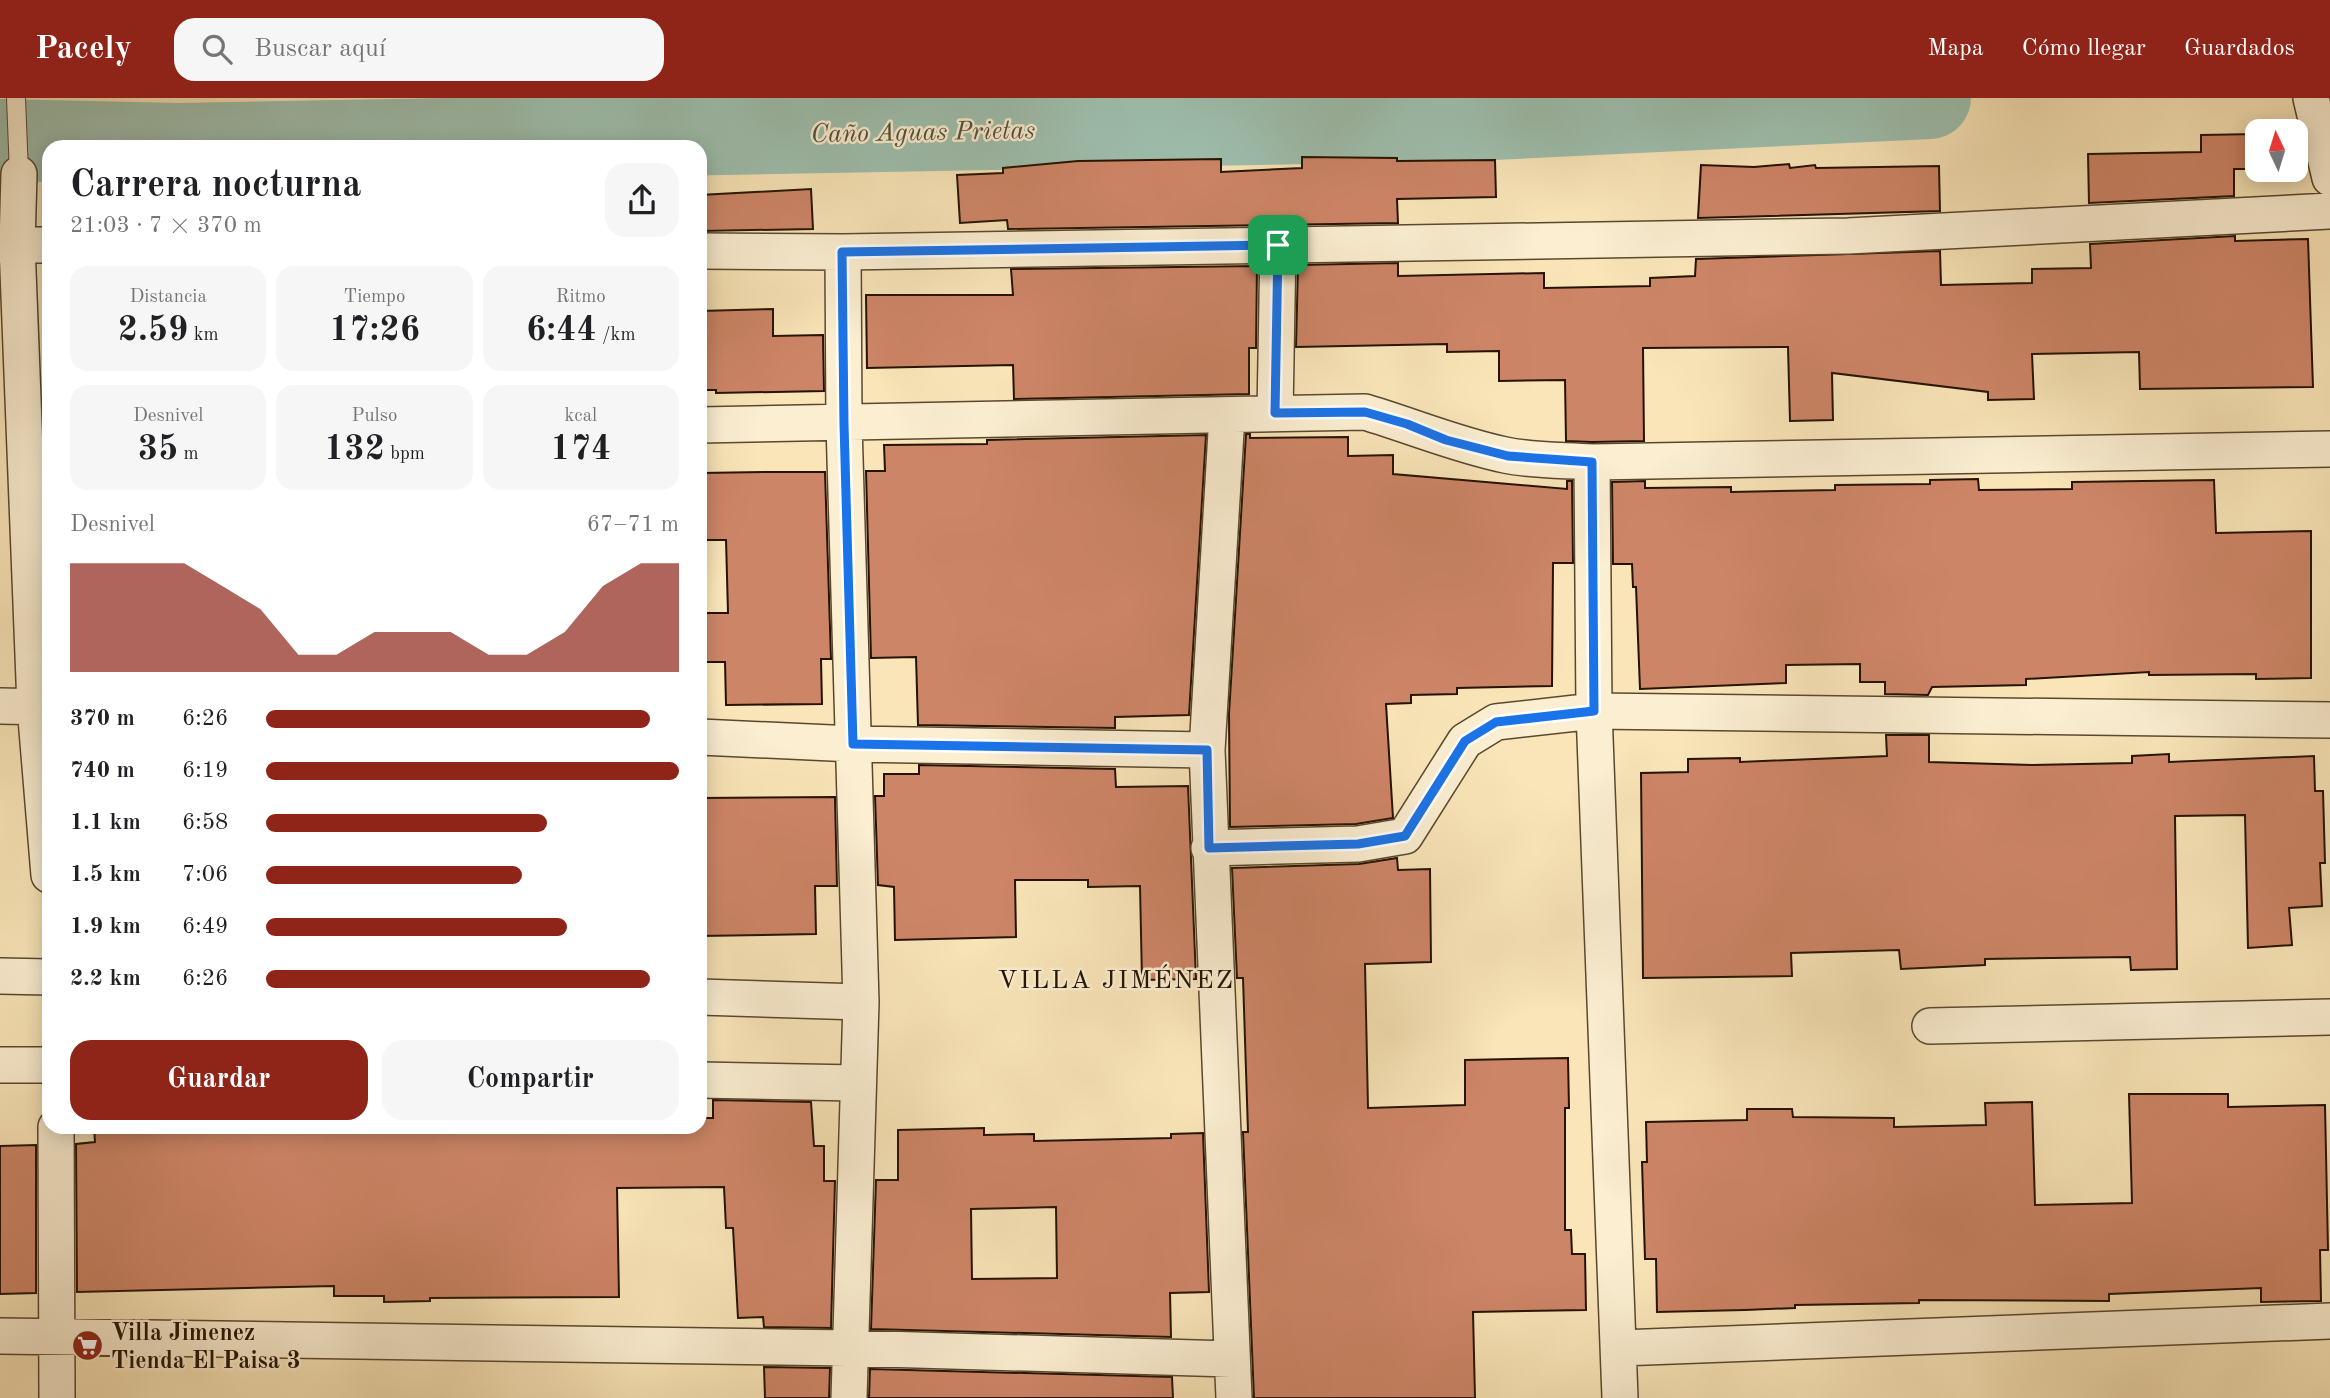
<!DOCTYPE html>
<html lang="es">
<meta charset="utf-8">
<style>
:root{--surface:#fff;--page:#f6f6f6;--text:#202124;--muted:#757577;--accent:#8f2418}
body{margin:0;font-family:"Old Standard TT",serif;background:var(--page);color:var(--text);height:100vh;display:flex;flex-direction:column;font-size:26px;white-space:nowrap}
*{box-sizing:border-box;margin:0}
p{font-size:23px;color:var(--muted)}
.icon{flex:none;width:38px;height:38px;fill:none;stroke:currentColor;stroke-width:2;stroke-linecap:round;stroke-linejoin:round}
.map{position:relative;flex:1;overflow:hidden}
.sheet{position:absolute;left:42px;top:42px;width:665px;height:994px;display:flex;flex-direction:column;background:var(--surface);border-radius:21px;box-shadow:0 4px 18px #0003}
.sheet>*{flex:none}
.needle{width:46px;rotate:356deg}
.fabs{position:absolute;left:2245px;top:21px;display:grid;gap:14px}
.fabs a{display:grid;place-items:center;width:63px;height:63px;border-radius:14px;background:var(--surface);box-shadow:0 4px 18px #0003;font-size:35px}
.pin{position:absolute;display:grid;place-items:center;width:60px;height:60px;color:#fff;margin:-30px;border-radius:14px;box-shadow:0 4px 10px #0006}
.round{display:grid;place-items:center;flex:none;width:74px;height:74px;border-radius:21px;background:var(--page)}
.overview{display:flex;align-items:center;justify-content:space-between;height:119px;padding:0 28px}
h1{font-size:38px;font-weight:600;line-height:52px}
.metrics{display:grid;grid-template-columns:repeat(3,1fr);gap:10px;height:119px;padding:7px 28px}
.metrics div{display:grid;align-content:center;border-radius:18px;background:var(--page);text-align:center}
.metrics b{font-size:35px;font-weight:600}
.metrics small{font-size:19px;font-weight:400}
.metrics p{font-size:19px}
.chart{height:196px;padding:14px 28px}
.chart p{display:flex;justify-content:space-between}
.chart svg{width:100%;height:126px;margin-top:7px;fill:var(--accent);opacity:.7}
.primary-button{display:flex;gap:14px;margin-top:auto;padding:14px 28px}
.primary-button a{flex:1;height:80px;border-radius:21px;background:var(--accent);color:#fff;font-size:28px;font-weight:600;line-height:80px;text-align:center}
.primary-button a+a{background:var(--page);color:var(--text)}
ul{padding:0 28px;list-style:none;font-size:23px}
li{display:grid;grid-template-columns:112px 84px 1fr;align-items:center;height:52px}
li i{height:18px;border-radius:9px;background:var(--accent)}
header{display:flex;align-items:center;gap:42px;box-sizing:border-box;height:98px;padding:0 35px;background:var(--accent);color:#fff}
header strong{font-size:33px}
nav{display:flex;gap:38px;margin-inline-start:auto;font-size:24px}
.search{width:490px;height:63px;background:var(--page);display:flex;align-items:center;gap:18px;box-sizing:border-box;padding:0 24px;border-radius:21px;color:var(--muted);font-size:26px}
.map>svg:first-child{display:block}
</style>
<header>
<strong>Pacely</strong>
<div class="search"><svg class="icon" aria-label="search" viewBox="0 0 24 24"><circle cx="10" cy="10" r="6"/><path d="M15 15l6 6"/></svg>Buscar aquí</div>
<nav><a>Mapa</a><a>Cómo llegar</a><a>Guardados</a></nav>
</header>
<div class="map">
<svg width="2330" height="1300" viewBox="0 0 2330 1300">
<rect width="100%" height="100%" fill="#f9e5b8"/>
<filter id="stains"><feTurbulence type="fractalNoise" baseFrequency=".00286" numOctaves="4"/><feColorMatrix values="0 0 0 0 .2 0 0 0 0 .09 0 0 0 0 .02 0 0 0 .5 -.17"/></filter>
<radialGradient id="worn" r=".72"><stop offset=".6" stop-color="#630" stop-opacity="0"/><stop offset="1" stop-color="#630" stop-opacity=".3"/></radialGradient>
<g fill="none" stroke-linecap="round" stroke-linejoin="round">
<!-- river -->
<path stroke="#9ebfae" stroke-width="82" d="M0 42 179 46 1471 22 1930 0"/>
</g>
<!-- building -->
<path fill="#cd8567" stroke="#251300" stroke-width="2" fill-rule="evenodd" d="M2258 36V71H2234V98L2089 105 2088 56 2201 54V37Z
M1302 59 1397 60V63L1495 62 1496 99 1397 101 1398 125 1008 131 1007 122 960 125 957 77 1003 75V70L1078 63 1221 61V74L1302 70Z
M1789 66 1790 70 1815 67 1816 70 1939 68 1940 113 1698 120 1701 67 1754 69Z
M811 91 813 131 700 133V97Z
M2235 138V143L2308 141 2313 289 2140 291 2139 254 2032 256 2034 301 1988 302V294L1832 275 1833 322 1790 323 1788 249 1643 250 1644 343 1592 344 1566 343 1565 282 1499 283V253L1447 254V246L1296 249 1298 167 1398 165V178L1544 175V190L1650 188V180L1695 178 1696 161 1940 153 1941 187 2032 185V171L2091 170 2090 146Z
M1257 168 1256 250H1249V296L1014 301 1013 267 867 270 866 197H1013L1011 171Z
M773 211V238L823 237 824 293 716 295V292H700V213Z
M1246 336H1250V340L1348 339V358L1393 357V376L1567 391V383H1572L1573 465H1553L1552 588 1457 590V596L1411 597V605L1386 606 1393 720 1356 726 1230 729 1229 616Z
M1206 337 1189 617 1115 619V630L918 627 916 559 871 560 866 373H885L884 347 987 346V342Z
M770 374H825L831 561H821L822 606 726 607 725 564H700V515H728L726 442H700V375Z
M1978 381 1979 392 2072 391V384L2214 382 2216 435 2311 433V580L2256 581V576L2149 577V574L2026 581V587L1932 589 1928 597 1885 596V584H1860V566L1786 567V585L1640 591 1636 489H1633L1632 466H1613L1612 384 1645 383V390L1731 389V394L1835 392V387L1930 386V382Z
M1886 637H1929V664L2032 667 2132 665V658L2169 656V664L2314 658 2315 693H2323L2325 765H2320L2322 808 2289 810 2292 847 2248 850 2245 717 2175 718 2177 871 2131 872 2130 859 1985 861V867L1901 871 1899 852 1791 855 1792 878 1643 880 1641 675 1688 674V661L1740 660V664L1887 658Z
M919 667 1115 671 1116 689 1188 688 1196 881 1142 882 1140 788 1088 789V782H1015L1016 839 895 842 894 789 878 787 875 698H884V676H919Z
M835 699 837 788H815L816 836 700 838V700Z
M1397 760 1398 772 1430 771 1431 864 1365 866 1368 1010 1465 1007V962L1568 960 1569 1010H1565V1132H1571L1572 1156H1585L1586 1212 1473 1214 1475 1300H1254L1243 1034H1248L1243 880H1237L1232 770 1359 766Z
M2129 996H2228V1009L2325 1007 2328 1152H2320L2321 1203 2261 1204V1190L2109 1196V1203L1919 1202V1205L1795 1207V1210L1745 1212 1657 1214 1656 1161H1645L1642 1064H1647L1646 1024 1747 1022V1011H1792L1793 1019 1894 1020V1029L1986 1027 1985 1005 2032 1004 2035 1107 2132 1105Z
M713 1002 811 1004 814 1048H824V1083H835L831 1230 764 1229 763 1219 738 1220 733 1130H726L724 1089 617 1090 619 1199 430 1200V1203L384 1204V1198H334V1188L77 1194 76 1046 95 1044 94 1029H700V1020H713Z
M984 1030V1037L1034 1036V1043L1171 1040V1036L1203 1035 1209 1194 1170 1195 1171 1239 871 1231 876 1082H898V1032ZM1056 1109 1057 1180 972 1181 971 1111Z
M36 1047V1195L0 1196V1048Z
M764 1269 830 1270 829 1300H765Z
M870 1271 1172 1279 1173 1300H869Z"/>
<g fill="none" stroke-linecap="round" stroke-linejoin="round">
<defs>
<path id="lane" d="M16 0 19 76"/>
<path id="street" d="M2311 0 2330 80
M19 76 17 147 35 608 49 777
M0 147H49
M700 153 843 154 1848 138 2330 113
M843 154 844 326 861 904 849 1300
M1275 315 1278 147
M1227 317 1207 652 1234 1300
M700 327 1365 314C1412 328 1457 347 1505 357 1533 363 1564 362 1592 364L2330 351
M1592 364 1594 613 1620 1300
M0 608 49 609
M700 639 853 646 1207 652
M1209 750 1358 746 1405 738 1465 643 1496 624 1594 613 2330 622
M0 878 49 879
M700 899 861 904
M1930 928 2330 919
M0 967H49
M700 982 857 985
M56 1029 57 1300
M0 1238 848 1250 1231 1261
M1620 1250 2330 1223"/>
</defs>
<!-- lane casing -->
<use href="#lane" stroke="#5a482e" stroke-width="20"/>
<!-- street casing -->
<use href="#street" stroke="#5a482e" stroke-width="38"/>
<!-- lane -->
<use href="#lane" stroke="#fbeed1" stroke-width="18"/>
<!-- street -->
<use href="#street" stroke="#fbeed1" stroke-width="35"/>
</g>
<g fill="none" stroke-linecap="round" stroke-linejoin="round">
<defs>
<path id="route" d="M1278 147 1275 315 1365 314 1407 326 1446 342 1508 358 1592 364 1594 613 1496 624 1465 643 1405 738 1358 746 1209 750 1207 652 853 646 844 326 842 154Z"/>
</defs>
<!-- route casing -->
<use href="#route" stroke="#fff" stroke-width="14"/>
<!-- route -->
<use href="#route" stroke="#1a73e8" stroke-width="9"/>
</g>
<!-- icons -->
<defs>
<symbol id="supermarket-disc" viewBox="-11 -11 22 22"><circle r="9.5" fill="#8f2418" stroke="#fbeed1"/><path d="M-6-5.5h2.5l.6 2H6L4.5 2H-2.5L-4.4-4H-6ZM-1.5 3.2a1.3 1.3 0 1 0 .1 0ZM3 3.2a1.3 1.3 0 1 0 .1 0Z" fill="#fff"/></symbol>
</defs>
<g fill-rule="evenodd">
<use href="#supermarket-disc" x="70" y="1230" width="35" height="35"/>
</g>
<g text-anchor="middle" stroke-width="5" stroke-linejoin="round" paint-order="stroke">
<!-- poi labels -->
<g font-size="24" font-weight="bold" fill="#251300" stroke="#fbeed1" text-anchor="start">
<text x="111" y="1242">Villa Jimenez<tspan x="111" dy="28">Tienda El Paisa 3</tspan></text>
</g>
<!-- water labels -->
<g font-size="26" font-style="italic" fill="#4f4f3d" stroke="#fbeed1">
<text transform="translate(923 33) rotate(-1)" y="9">Caño Aguas Prietas</text>
</g>
<!-- neighbourhood labels -->
<g font-size="26" letter-spacing="2" fill="#251300" stroke="#fbeed1">
<text x="1116" y="890">VILLA JIMÉNEZ</text>
</g>
</g>
<rect width="100%" height="100%" filter="url(#stains)"/>
<rect width="100%" height="100%" fill="url(#worn)"/>
</svg>
<div class="fabs">
<a><svg class="needle" viewBox="-14 -14 28 28"><path d="M0-13l5 13h-10z" fill="#e53935"/><path d="M0 13l5-13h-10z" fill="#757577"/></svg></a>
</div>
<div class="pin" style="left:1278px;top:147px;background:#1e9e55"><svg class="icon" aria-label="arrive" viewBox="0 0 24 24"><path d="M6 21V4h12l-3 4 3 4H6"/></svg></div>
<section class="sheet">
<div class="overview"><div><h1>Carrera nocturna</h1><p>21:03 · 7 × 370 m</p></div><a class="round"><svg class="icon" aria-label="share" viewBox="0 0 24 24"><path d="M12 15V3M7 8l5-5 5 5M5 13v7h14v-7"/></svg></a></div>
<div class="metrics">
<div><p>Distancia</p><b>2.59<small> km</small></b></div>
<div><p>Tiempo</p><b>17:26</b></div>
<div><p>Ritmo</p><b>6:44<small> /km</small></b></div>
</div>
<div class="metrics">
<div><p>Desnivel</p><b>35<small> m</small></b></div>
<div><p>Pulso</p><b>132<small> bpm</small></b></div>
<div><p>kcal</p><b>174</b></div>
</div>
<div class="chart"><p><span>Desnivel</span>67–71 m</p>
<svg viewBox="0 0 160 44" preserveAspectRatio="none"><path d="M0 44V6L10 6L20 6L30 6L40 14L50 22L60 38L70 38L80 30L90 30L100 30L110 38L120 38L130 30L140 14L150 6L160 6V44z"/></svg>
</div>
<ul>
<li><b>370 m</b>6:26<i style="width:93%"></i></li>
<li><b>740 m</b>6:19<i style="width:100%"></i></li>
<li><b>1.1 km</b>6:58<i style="width:68%"></i></li>
<li><b>1.5 km</b>7:06<i style="width:62%"></i></li>
<li><b>1.9 km</b>6:49<i style="width:73%"></i></li>
<li><b>2.2 km</b>6:26<i style="width:93%"></i></li>
</ul>
<div class="primary-button"><a>Guardar</a><a>Compartir</a></div>
</section>
</div>
